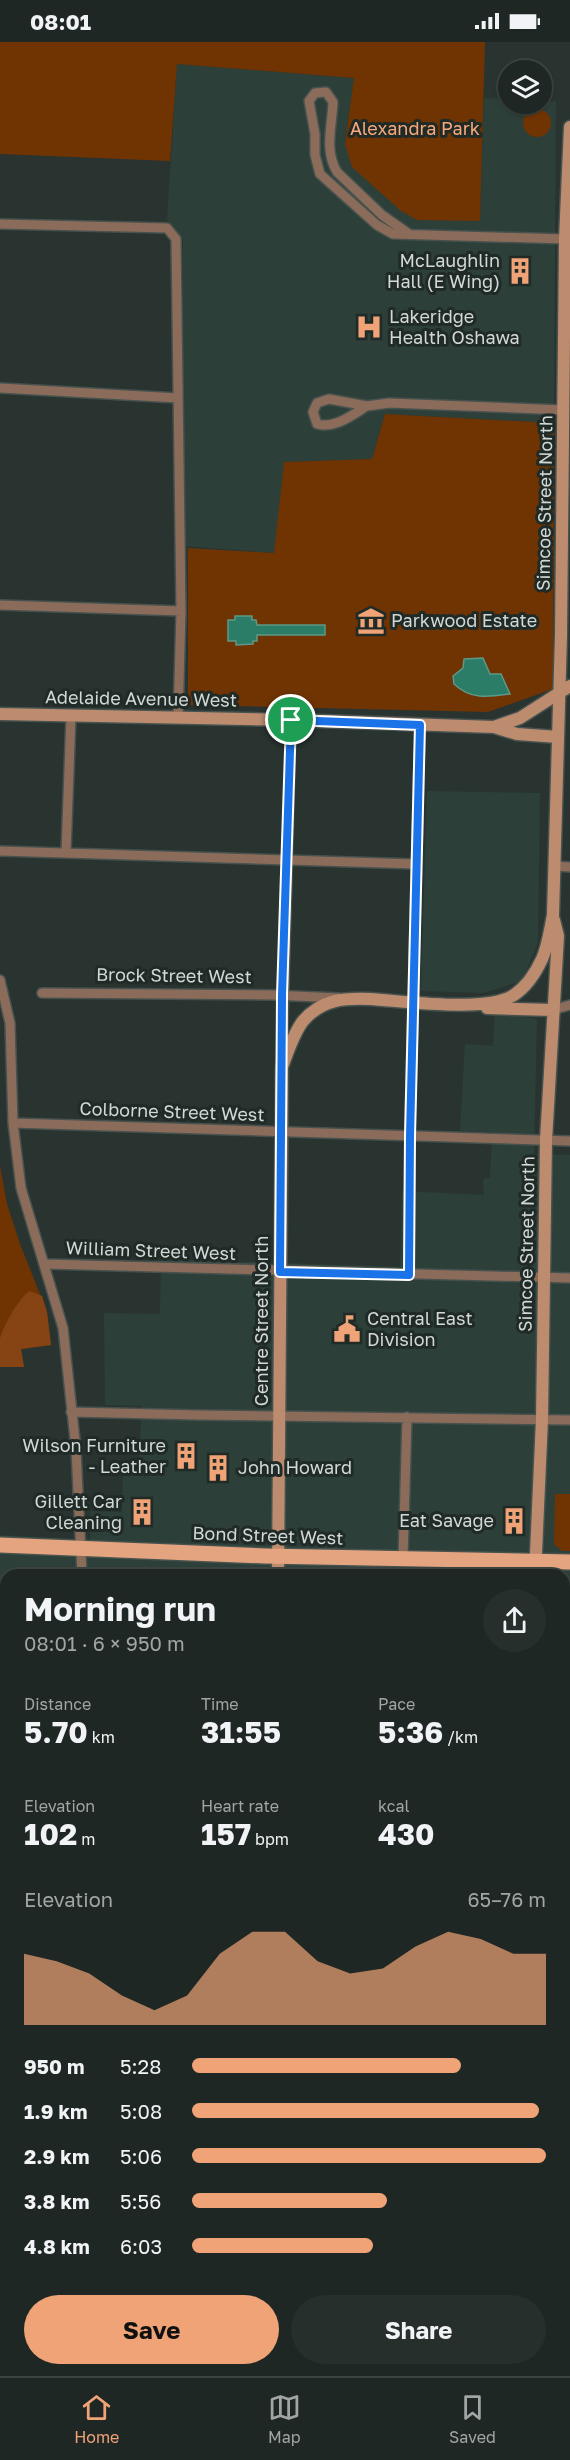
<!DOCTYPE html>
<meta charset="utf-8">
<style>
:root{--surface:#1f2724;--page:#272f2c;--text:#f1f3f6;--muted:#a1a5a6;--line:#3c4441;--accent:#efa376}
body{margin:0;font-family:"Golos Text",sans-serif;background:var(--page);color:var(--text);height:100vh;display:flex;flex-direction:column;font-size:22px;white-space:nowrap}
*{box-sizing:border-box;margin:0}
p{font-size:20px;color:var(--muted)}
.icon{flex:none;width:33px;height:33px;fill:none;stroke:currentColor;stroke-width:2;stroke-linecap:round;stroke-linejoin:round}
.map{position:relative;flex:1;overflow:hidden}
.side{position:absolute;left:0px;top:1527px;width:570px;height:807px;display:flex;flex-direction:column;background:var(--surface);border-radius:18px 18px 0 0;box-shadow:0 2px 4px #0004,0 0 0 2px var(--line)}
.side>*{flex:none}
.fabs{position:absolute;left:498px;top:18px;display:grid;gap:12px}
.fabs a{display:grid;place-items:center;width:54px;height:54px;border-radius:50%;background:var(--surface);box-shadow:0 2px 4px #0004,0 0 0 2px var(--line);font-size:30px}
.pin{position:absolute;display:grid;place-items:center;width:51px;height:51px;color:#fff;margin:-26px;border:3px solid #fff;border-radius:50%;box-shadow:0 2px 6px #0007}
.round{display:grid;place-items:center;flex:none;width:63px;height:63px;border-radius:32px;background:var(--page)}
.headline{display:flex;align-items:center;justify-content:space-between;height:102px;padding:0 24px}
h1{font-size:33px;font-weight:700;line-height:45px}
.stats{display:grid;grid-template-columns:repeat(3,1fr);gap:9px;height:102px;padding:6px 24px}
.stats div{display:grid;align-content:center}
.stats b{font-size:30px;font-weight:700}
.stats small{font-size:16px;font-weight:400}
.stats p{font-size:16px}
.chart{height:168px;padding:12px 24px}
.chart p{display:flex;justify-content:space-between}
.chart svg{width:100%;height:108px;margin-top:6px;fill:var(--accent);opacity:.7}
.primary-button{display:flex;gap:12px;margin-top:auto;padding:12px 24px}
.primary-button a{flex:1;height:69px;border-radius:36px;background:var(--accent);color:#111;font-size:24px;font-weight:700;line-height:69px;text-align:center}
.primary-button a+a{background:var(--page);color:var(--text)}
ul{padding:0 24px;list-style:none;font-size:20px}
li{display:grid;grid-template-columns:96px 72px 1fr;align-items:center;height:45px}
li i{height:15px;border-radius:8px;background:var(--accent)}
.status{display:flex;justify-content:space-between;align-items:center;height:42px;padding:0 30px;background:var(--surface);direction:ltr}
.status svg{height:16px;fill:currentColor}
.tabs{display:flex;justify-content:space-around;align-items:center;height:84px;border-top:2px solid var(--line);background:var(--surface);font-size:16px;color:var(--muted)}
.tabs a{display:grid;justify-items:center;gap:3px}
.tabs .on{color:var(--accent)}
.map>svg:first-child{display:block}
</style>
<div class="status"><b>08:01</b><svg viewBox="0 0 49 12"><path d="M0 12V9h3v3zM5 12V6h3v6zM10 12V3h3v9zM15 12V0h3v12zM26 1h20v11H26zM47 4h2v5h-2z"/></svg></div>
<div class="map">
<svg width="570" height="2334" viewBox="0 0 570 2334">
<rect width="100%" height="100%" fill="#293430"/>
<!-- built -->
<path fill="#2d3f39" d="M177 22 354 36 345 102 480 179 484 56 508 57V62L556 59 554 381 385 372 372 417 284 420 275 511 183 504V198L167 178Z
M427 749 540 751 538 900 522 939 483 951 421 949Z
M495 971 537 977 534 1112 570 1113V2219H564V1533H6V1652L0 1634V1493L90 1498V1469L122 1470 123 1427 138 1428 142 1364 105 1363 104 1271 160 1272 161 1217 400 1225 402 1149 484 1153 483 1137 490 1136 492 1090 460 1089 465 1002 493 1004Z
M0 1784 6 1820V2235L0 2234Z
M564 2242H570V2334H547V2328H564Z
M465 2328H521V2334H465Z"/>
<!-- green -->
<path fill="#703403" d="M0 0H485L480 179 417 178 401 169 352 125 345 102 354 36 177 22 170 119 0 112Z
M523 81a14 14 0 1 1 28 0a14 14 0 1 1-28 0Z
M385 372 554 381 553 647 488 670 188 663V506L274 511 284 420 372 417Z
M0 1124 7 1162 20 1202 47 1270 51 1303 21 1307 24 1325H0Z
M555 1452H570V1509H562L554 1502Z
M0 1663H6V1818L0 1777Z
M0 2263H6V2328H145V2334H0Z"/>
<!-- forest -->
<path fill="#864414" d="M30 1249 42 1254 47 1270 51 1303 21 1307 24 1325H0C0 1317 0 1305 0 1297 2 1286 20 1254 30 1249Z"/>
<!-- water -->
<path fill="#2b7d67" stroke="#5d9888" stroke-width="1.5" d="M235 574H252V578H256L257 583H325V593H257V599H253V602L236 603V599H228V578H235Z
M483 616 490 632H501L510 652C488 655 471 658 454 642L453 634 463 626 464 617Z
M0 1653 6 1672V1764L0 1749Z"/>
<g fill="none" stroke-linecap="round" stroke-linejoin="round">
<defs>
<path id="minor" d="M0 182 167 186 176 197 181 569 178 676
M409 192 382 173 337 130C324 108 332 85 333 60L326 50 315 51 309 59 315 92V113L320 132 377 183 393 192 565 197
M0 346 178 356
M367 364C352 373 335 387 317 382L313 370 317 361 329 357 367 364 389 361 564 368
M0 563 181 569
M0 809 416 822
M66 810 71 674
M554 824 570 825
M0 938 10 981 13 1081 21 1146 63 1286 76 1407 82 1533
M42 951 273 953 339 956
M552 968 570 963
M282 1018 291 678
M13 1081 570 1099
M45 1222 570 1236
M409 1232 410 1086 420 683
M71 1370 198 1373 570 1378
M403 1517 407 1375
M564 2034H570"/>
<path id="tertiary" d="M564 2231H570
M0 2249H6"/>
<path id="secondary" d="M0 672 291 678 494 685 520 676 570 644
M494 685 517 692 558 695
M487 966 552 968
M278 1533 282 1025C288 1010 293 992 303 979 322 957 344 956 370 957 404 959 487 971 514 953 526 945 536 930 542 917 548 904 550 887 553 873L561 593 565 197 570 85
M535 1533 542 1377 546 1098 558 894 554 878
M564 1836H570
M293 2328V2334
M532 2334V2328"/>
<path id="primary" d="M0 1503 265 1514 570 1520
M0 1650H6
M564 1666 570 1667"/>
</defs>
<!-- minor casing -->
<use href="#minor" stroke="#47524e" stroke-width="12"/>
<!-- tertiary casing -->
<use href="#tertiary" stroke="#47524e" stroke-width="15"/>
<!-- secondary casing -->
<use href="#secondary" stroke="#47524e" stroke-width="15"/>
<!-- primary casing -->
<use href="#primary" stroke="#47524e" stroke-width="18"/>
<!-- minor -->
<use href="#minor" stroke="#8b6b59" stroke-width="9"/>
<!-- tertiary -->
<use href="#tertiary" stroke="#8b6b59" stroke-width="12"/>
<!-- secondary -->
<use href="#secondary" stroke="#bd8c6f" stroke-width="12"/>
<!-- primary -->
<use href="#primary" stroke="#e4a47f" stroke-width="15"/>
</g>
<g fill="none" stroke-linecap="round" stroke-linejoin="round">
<defs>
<path id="route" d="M291 678 420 683 410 1094 409 1233 280 1230 282 953Z"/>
</defs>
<!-- route casing -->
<use href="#route" stroke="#fff" stroke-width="12"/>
<!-- route -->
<use href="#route" stroke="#1a73e8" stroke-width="8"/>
</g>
<!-- icons -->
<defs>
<symbol id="building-bare" viewBox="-9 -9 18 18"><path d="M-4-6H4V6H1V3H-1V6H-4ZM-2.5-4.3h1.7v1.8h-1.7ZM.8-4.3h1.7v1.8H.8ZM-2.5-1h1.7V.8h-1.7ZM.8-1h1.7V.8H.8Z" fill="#efa376" stroke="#202a26" stroke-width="2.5" paint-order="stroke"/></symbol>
<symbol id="hospital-bare" viewBox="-9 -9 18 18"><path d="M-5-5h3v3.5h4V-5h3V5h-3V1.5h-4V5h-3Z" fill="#efa376" stroke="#202a26" stroke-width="2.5" paint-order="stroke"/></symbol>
<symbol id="museum-bare" viewBox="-9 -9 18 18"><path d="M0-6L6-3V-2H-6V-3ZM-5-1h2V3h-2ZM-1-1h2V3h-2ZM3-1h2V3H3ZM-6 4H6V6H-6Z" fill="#efa376" stroke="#202a26" stroke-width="2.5" paint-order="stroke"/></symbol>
<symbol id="civic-bare" viewBox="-9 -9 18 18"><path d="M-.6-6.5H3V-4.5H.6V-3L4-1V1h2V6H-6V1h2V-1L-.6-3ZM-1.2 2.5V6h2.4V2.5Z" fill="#efa376" stroke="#202a26" stroke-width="2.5" paint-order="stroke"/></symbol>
</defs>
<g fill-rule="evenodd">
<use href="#building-bare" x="501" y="210" width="38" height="38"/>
<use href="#hospital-bare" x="350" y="266" width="38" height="38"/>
<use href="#museum-bare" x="352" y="560" width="38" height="38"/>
<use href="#civic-bare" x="328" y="1268" width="38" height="38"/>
<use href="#building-bare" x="167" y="1395" width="38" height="38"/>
<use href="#building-bare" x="199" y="1407" width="38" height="38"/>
<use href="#building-bare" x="123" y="1451" width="38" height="38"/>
<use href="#building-bare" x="495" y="1460" width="38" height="38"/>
</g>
<g text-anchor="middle" stroke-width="6" stroke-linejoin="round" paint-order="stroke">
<!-- park labels -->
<g font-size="18" fill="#f7a97b" stroke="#202a26">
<text x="415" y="93">Alexandra Park</text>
</g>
<!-- poi labels -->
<g font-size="18" fill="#d1d8d5" stroke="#202a26" text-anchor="end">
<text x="500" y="225">McLaughlin<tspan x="500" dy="21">Hall (E Wing)</tspan></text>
<text x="389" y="281" text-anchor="start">Lakeridge<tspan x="389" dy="21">Health Oshawa</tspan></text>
<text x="391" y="585" text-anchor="start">Parkwood Estate</text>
<text x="367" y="1283" text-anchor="start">Central East<tspan x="367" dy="21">Division</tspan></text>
<text x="166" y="1410">Wilson Furniture<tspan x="166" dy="21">- Leather</tspan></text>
<text x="238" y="1432" text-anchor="start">John Howard</text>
<text x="122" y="1466">Gillett Car<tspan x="122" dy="21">Cleaning</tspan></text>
<text x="494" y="1485">Eat Savage</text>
</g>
<!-- street labels -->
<g font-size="18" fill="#d1d8d5" stroke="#202a26">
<text transform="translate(545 461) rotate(-89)" y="6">Simcoe Street North</text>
<text transform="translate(141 657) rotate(1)" y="6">Adelaide Avenue West</text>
<text transform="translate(174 934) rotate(1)" y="6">Brock Street West</text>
<text transform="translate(172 1070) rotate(2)" y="6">Colborne Street West</text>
<text transform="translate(527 1202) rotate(-89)" y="6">Simcoe Street North</text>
<text transform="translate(151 1209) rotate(2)" y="6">William Street West</text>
<text transform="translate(262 1279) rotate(-90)" y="6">Centre Street North</text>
<text transform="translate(268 1494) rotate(2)" y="6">Bond Street West</text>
</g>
</g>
</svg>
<div class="fabs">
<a><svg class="icon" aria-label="layers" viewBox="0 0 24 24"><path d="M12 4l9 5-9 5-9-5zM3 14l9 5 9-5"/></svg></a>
</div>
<div class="pin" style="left:291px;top:678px;background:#1e9e55"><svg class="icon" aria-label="arrive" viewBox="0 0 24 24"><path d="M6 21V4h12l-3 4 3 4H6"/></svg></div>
<section class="side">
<div class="headline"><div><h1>Morning run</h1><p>08:01 · 6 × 950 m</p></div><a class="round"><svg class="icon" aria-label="share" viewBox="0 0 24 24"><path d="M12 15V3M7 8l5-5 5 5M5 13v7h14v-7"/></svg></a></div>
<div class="stats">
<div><p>Distance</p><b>5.70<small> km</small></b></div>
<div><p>Time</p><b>31:55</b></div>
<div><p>Pace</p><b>5:36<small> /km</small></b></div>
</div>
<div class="stats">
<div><p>Elevation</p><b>102<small> m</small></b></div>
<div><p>Heart rate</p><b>157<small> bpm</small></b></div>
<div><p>kcal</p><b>430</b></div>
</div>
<div class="chart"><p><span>Elevation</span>65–76 m</p>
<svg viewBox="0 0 160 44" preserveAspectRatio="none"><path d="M0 44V15L10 18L20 23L30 32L40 38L50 32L60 15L70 6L80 6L90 18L100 23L110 21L120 12L130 6L140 9L150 15L160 15V44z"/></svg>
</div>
<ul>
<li><b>950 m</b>5:28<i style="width:76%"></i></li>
<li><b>1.9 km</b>5:08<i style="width:98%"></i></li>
<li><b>2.9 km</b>5:06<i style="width:100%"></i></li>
<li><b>3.8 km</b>5:56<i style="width:55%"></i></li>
<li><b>4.8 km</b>6:03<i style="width:51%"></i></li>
</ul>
<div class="primary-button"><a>Save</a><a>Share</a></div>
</section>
</div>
<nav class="tabs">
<a class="on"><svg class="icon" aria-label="home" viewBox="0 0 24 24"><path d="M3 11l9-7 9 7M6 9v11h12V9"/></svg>Home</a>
<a><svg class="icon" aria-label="map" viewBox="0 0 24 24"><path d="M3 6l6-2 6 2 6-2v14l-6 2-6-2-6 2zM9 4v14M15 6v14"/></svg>Map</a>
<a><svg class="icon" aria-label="saved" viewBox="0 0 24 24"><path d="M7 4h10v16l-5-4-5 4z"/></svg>Saved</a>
</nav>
